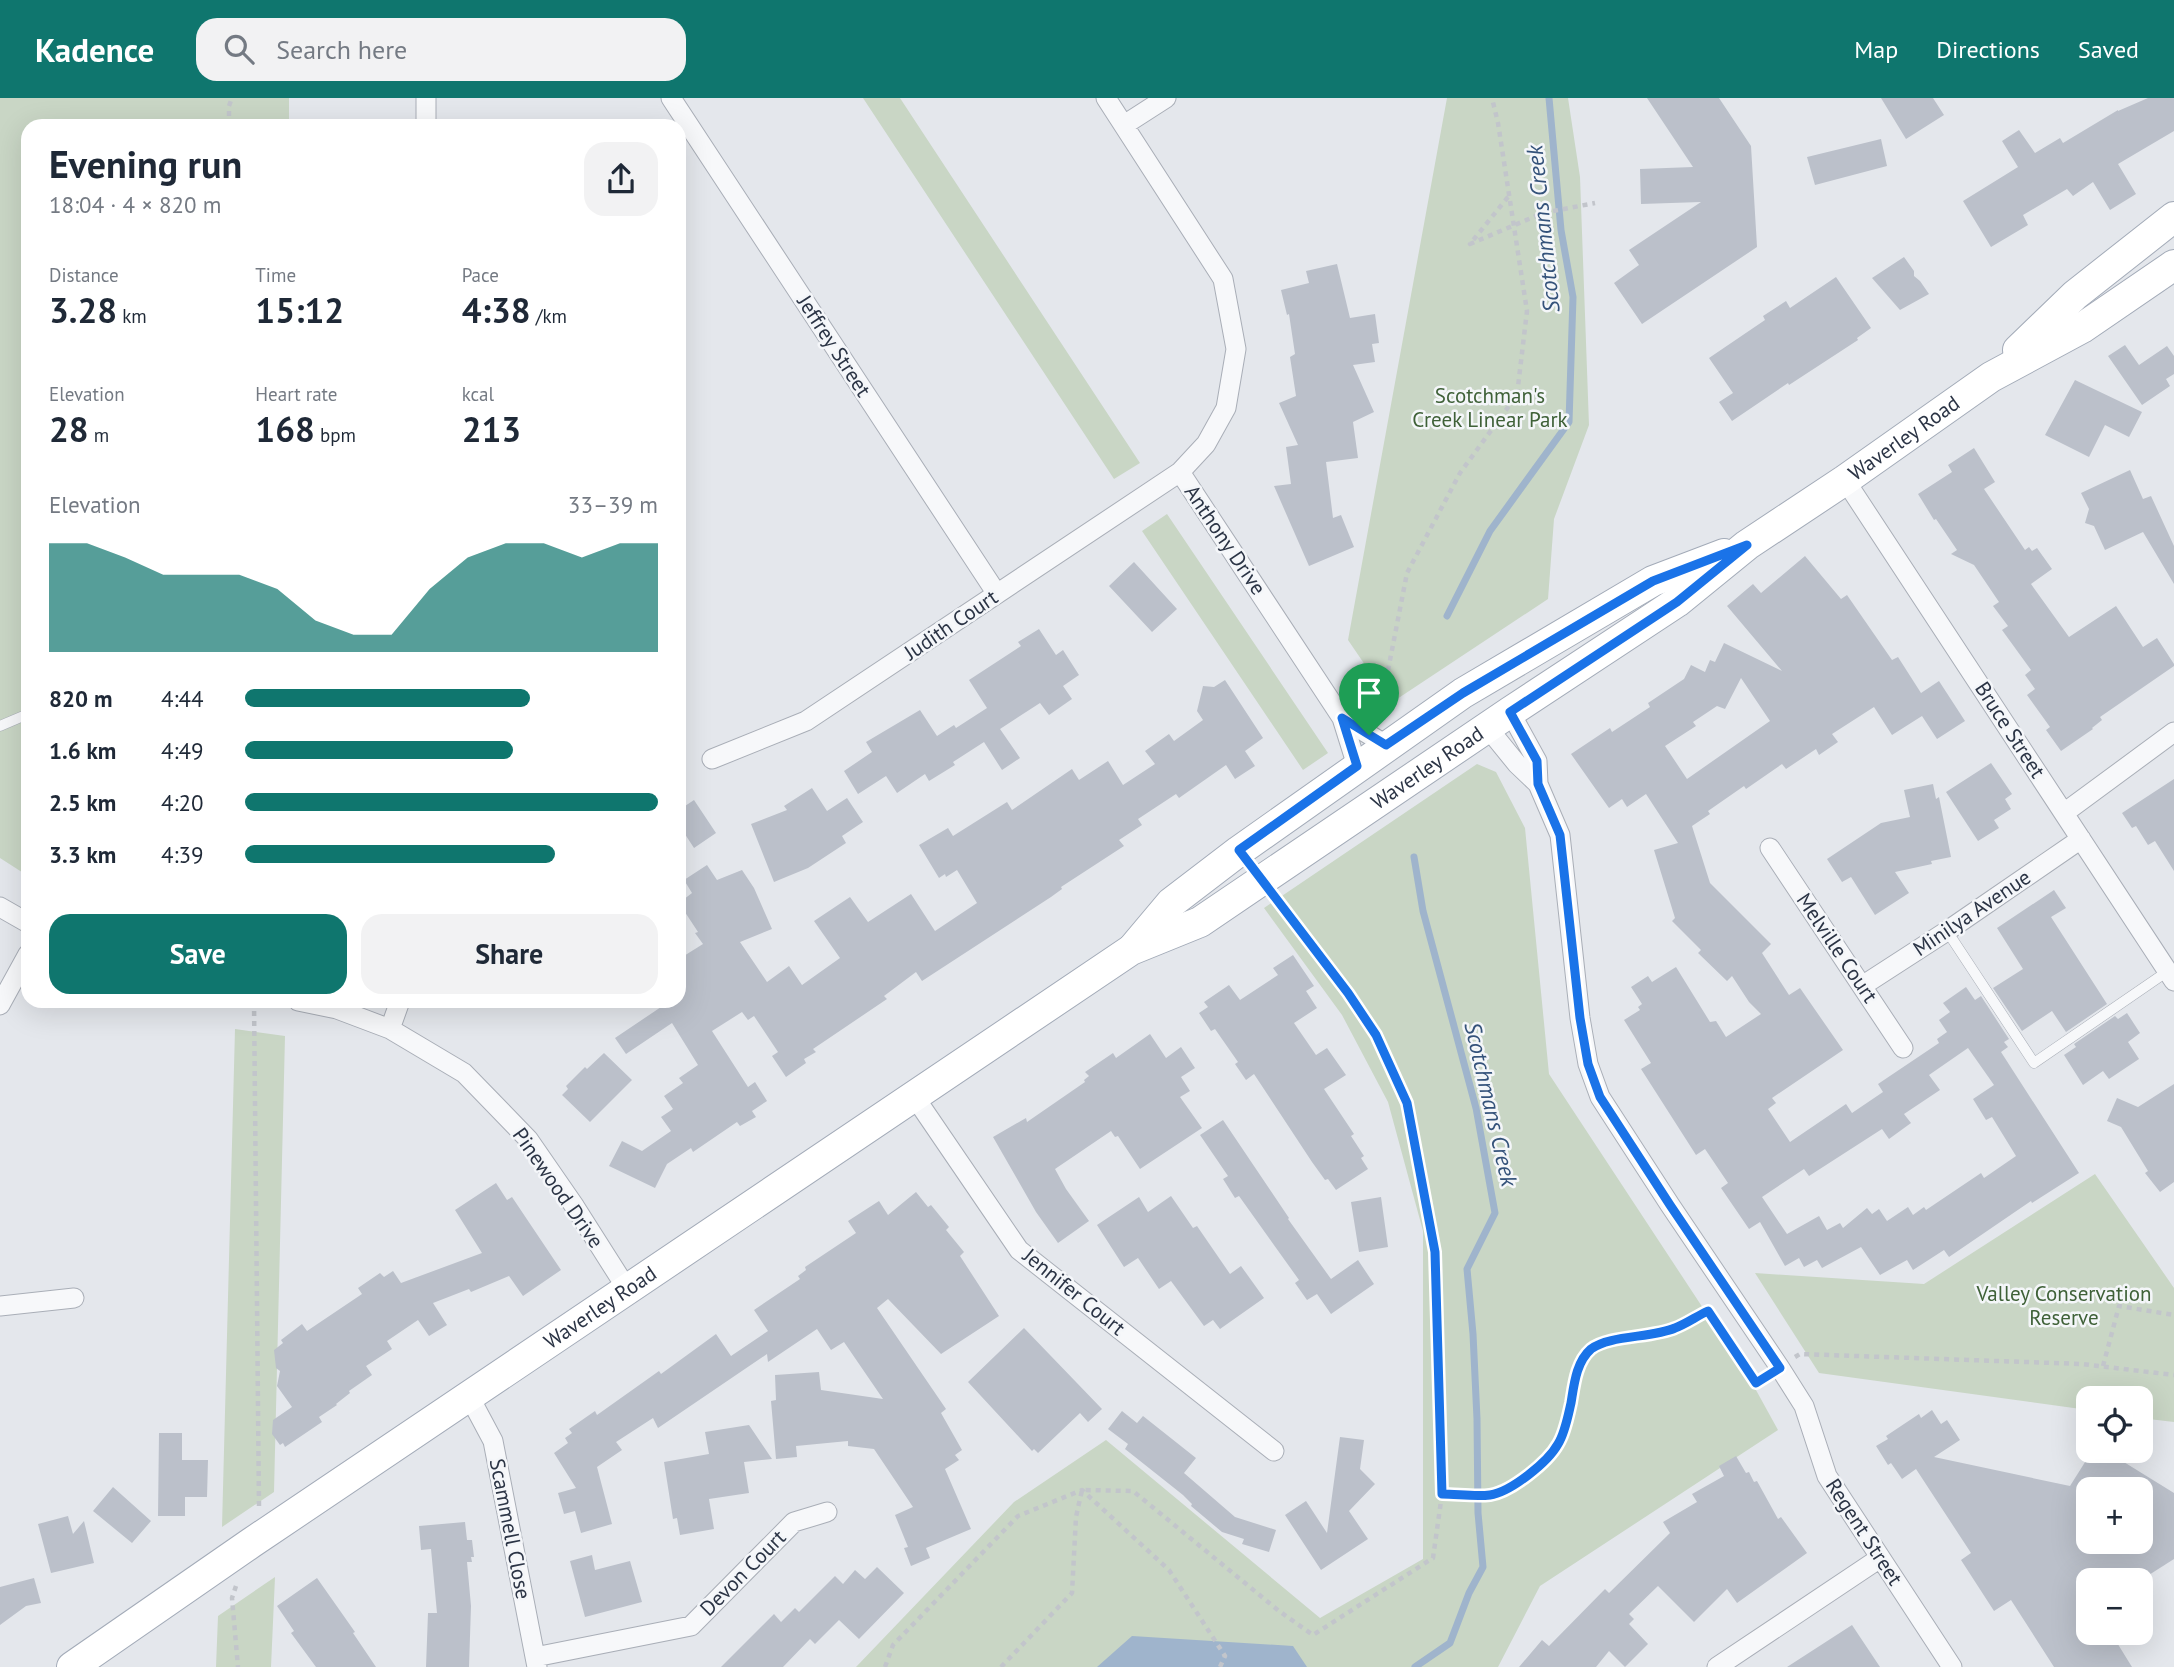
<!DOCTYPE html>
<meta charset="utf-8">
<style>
:root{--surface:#fff;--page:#f2f2f3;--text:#1f2937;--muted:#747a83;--accent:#0f766e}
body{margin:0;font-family:"PT Sans",sans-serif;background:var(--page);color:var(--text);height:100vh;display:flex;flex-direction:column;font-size:26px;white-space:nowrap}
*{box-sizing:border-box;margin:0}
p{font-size:23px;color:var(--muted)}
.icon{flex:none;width:38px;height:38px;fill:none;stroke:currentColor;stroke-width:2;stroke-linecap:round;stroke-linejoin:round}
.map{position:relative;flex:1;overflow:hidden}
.side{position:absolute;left:21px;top:21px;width:665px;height:889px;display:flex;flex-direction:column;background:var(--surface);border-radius:21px;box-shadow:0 7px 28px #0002}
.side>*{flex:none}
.buttons{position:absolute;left:2076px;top:1288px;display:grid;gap:14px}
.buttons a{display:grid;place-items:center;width:77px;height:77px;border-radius:14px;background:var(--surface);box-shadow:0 7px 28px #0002;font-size:35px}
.pin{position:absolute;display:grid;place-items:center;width:60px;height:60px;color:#fff;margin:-72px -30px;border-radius:50% 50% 50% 0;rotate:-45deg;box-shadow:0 0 7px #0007}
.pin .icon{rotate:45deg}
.round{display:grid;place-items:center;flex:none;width:74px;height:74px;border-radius:21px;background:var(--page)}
.summary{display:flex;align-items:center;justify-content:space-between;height:119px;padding:0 28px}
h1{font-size:38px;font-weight:600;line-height:52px}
.stats{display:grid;grid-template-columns:repeat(3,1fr);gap:10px;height:119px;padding:7px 28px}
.stats div{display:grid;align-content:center}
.stats b{font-size:35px;font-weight:600}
.stats small{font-size:19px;font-weight:400}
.stats p{font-size:19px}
.chart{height:196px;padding:14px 28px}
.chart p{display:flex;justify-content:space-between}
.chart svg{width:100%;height:126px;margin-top:7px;fill:var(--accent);opacity:.7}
.primary-button{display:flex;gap:14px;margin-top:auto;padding:14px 28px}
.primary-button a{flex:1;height:80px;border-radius:21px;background:var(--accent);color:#fff;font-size:28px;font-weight:600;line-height:80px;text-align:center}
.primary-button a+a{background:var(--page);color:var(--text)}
ul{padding:0 28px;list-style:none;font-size:23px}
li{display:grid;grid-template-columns:112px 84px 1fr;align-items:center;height:52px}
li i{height:18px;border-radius:9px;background:var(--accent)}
header{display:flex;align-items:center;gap:42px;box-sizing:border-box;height:98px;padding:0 35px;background:var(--accent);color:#fff}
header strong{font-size:33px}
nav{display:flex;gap:38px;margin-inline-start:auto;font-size:24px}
.search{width:490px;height:63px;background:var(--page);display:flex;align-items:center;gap:18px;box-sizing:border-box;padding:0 24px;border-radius:21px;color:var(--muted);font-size:26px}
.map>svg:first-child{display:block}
</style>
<header>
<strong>Kadence</strong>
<div class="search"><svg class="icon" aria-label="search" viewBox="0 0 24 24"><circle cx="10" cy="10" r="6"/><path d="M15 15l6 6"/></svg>Search here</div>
<nav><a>Map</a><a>Directions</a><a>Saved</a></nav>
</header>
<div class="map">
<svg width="2174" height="1569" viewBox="0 0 2174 1569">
<rect width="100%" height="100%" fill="#e4e7ec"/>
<!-- green -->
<path fill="#c9d6c5" d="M0 0H289V28H28V778L0 760Z
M863 0H900L1140 365 1114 381Z
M1447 0H1568L1580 79 1589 327 1554 421 1548 501 1391 605 1348 542Z
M1167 416 1328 655 1303 672 1142 433Z
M1477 666 1496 674 1525 730 1549 976 1751 1283 1778 1332 1540 1488 1498 1569H856L1014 1404 1106 1342 1320 1520 1423 1461V1133L1388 1004 1342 917 1264 810Z
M235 931 285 938 274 1394 222 1429Z
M2095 1076 2174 1190V1324L2140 1320V1300H2088V1312L1819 1275 1755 1175 1924 1186Z
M275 1479 271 1569H216L218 1518Z"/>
<!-- water -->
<path fill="#9fb4cc" d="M1132 1538 1293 1548 1307 1569H1097Z"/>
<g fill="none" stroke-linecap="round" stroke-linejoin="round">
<!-- stream -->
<path stroke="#9fb4cc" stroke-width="7" d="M1447 518 1490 433 1569 324 1573 199 1561 132 1549 0
M1414 759 1423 813 1476 1010 1495 1115 1467 1171 1473 1236 1477 1321 1478 1415 1483 1469 1469 1495 1450 1545 1415 1569"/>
</g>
<!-- building -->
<path fill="#bbc0ca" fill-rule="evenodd" d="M1647 0H1719L1751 48 1757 149 1642 226 1614 185 1639 167 1629 152 1701 104 1641 106 1640 71 1693 69Z
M1881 0H1933L1944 17 1906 41Z
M2148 0H2174V33L2118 66 2136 96 2110 112 2093 84 2073 98 2067 91 2023 117 2028 127 1991 149 1963 103 2018 69 2002 43 2019 32 2035 55 2060 40 2063 45 2118 12V13Z
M1881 41 1887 68 1815 87 1807 59Z
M1904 159 1914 173V178L1920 183 1929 196 1900 212 1872 180Z
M1337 166 1350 220 1375 216 1379 245 1372 246 1375 264 1353 267 1374 314 1353 324 1358 360 1326 364 1333 420 1341 417 1354 449 1309 468 1274 388 1291 386 1286 349 1298 347 1279 305 1296 298 1290 259 1295 256 1289 216 1287 217 1281 192 1309 185 1306 173Z
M1836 179 1871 230 1857 240 1858 242 1789 287 1788 285 1732 323 1719 304 1733 295 1709 260 1765 222 1763 218 1786 203 1790 210Z
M2125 247 2139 267 2167 248 2174 258V276L2166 281 2170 288 2142 307 2108 258Z
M2075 282 2142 314 2129 339 2105 327 2089 359 2045 337Z
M1974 350 1995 384 1984 391 2025 452 2029 449 2032 453 2037 450 2052 471 2031 486 2069 539 2116 508 2143 549 2157 540 2174 566V568L2100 619 2102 622 2092 630 2093 631 2061 653 2046 632 2050 629 2027 597 2035 591 2025 577 2031 572 2002 532 2008 528 1993 508 1999 504 1974 467 1951 456 1957 452 1936 421 1934 422 1918 396 1952 374 1948 367Z
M2130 372 2143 401 2151 398 2174 448V486L2143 434 2105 452 2094 428 2085 425 2089 411 2081 395Z
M1805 458 1841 501 1847 497 1892 562 1898 559 1921 595 1939 583 1965 623 1937 641 1922 618 1892 637 1874 609 1832 636 1838 644 1819 657 1816 651 1786 671 1782 666 1746 691 1744 688 1708 713 1710 716 1692 728 1710 785 1771 846 1762 855 1789 897 1800 890 1843 952 1772 1000 1776 1005 1768 1011 1790 1044 1846 1006 1852 1015 1883 994 1878 986 1939 945 1937 941 1947 934 1939 922 1950 914 1943 905 1966 889 1975 902 1981 898 2009 941 2004 944 2008 949 2001 954 2079 1075 2032 1105 2031 1103 1949 1159 1944 1152 1913 1172 1907 1162 1880 1177 1861 1149 1822 1170 1817 1162 1804 1169 1799 1160 1785 1168 1760 1124 1749 1131 1721 1090 1728 1085 1705 1051 1696 1057 1641 971 1651 965 1624 922 1640 912 1638 909 1642 906 1631 889 1648 878 1652 884 1676 869 1710 924 1716 923 1726 939 1761 916 1749 904 1732 878 1727 883 1698 855 1701 852 1672 823 1675 820 1654 752 1678 745 1646 696 1627 709 1622 701 1609 710 1571 656 1610 630 1612 634 1650 609 1648 605 1684 581 1691 567 1705 574 1710 562 1715 564 1724 545 1782 573 1727 508 1753 486 1761 495ZM1741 580 1770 623 1687 681 1665 648 1696 628 1693 624 1717 608 1725 611ZM1968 950 1994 987 1973 1001 1986 1022 1992 1019 2016 1058 1984 1080 1981 1075 1926 1112 1924 1109 1913 1117 1908 1109 1887 1123 1879 1111 1872 1116 1867 1110 1843 1130 1840 1125 1827 1132 1819 1118 1787 1136 1762 1099 1804 1071 1809 1078 1882 1031 1889 1041 1911 1025 1904 1016 1940 992 1929 977Z
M1134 464 1177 511 1152 534 1109 488Z
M1039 531 1056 557 1063 552 1079 577 1063 588 1072 601 1049 617 1040 605 1000 631 1020 660 1002 672 984 644 953 664 955 667 929 683 925 676 897 695 886 678 858 696 844 673 872 654 866 644 920 612 937 638 954 627 956 630 987 610 969 582 1021 548 1018 544Z
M1225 582 1263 640 1245 653 1255 668 1235 681 1226 667 1179 700 1176 696 1138 721 1142 727 1119 742 1124 748 1061 789 1062 791 1051 799 922 883 916 874 884 898 887 901 813 951 816 954 804 961 806 965 786 979 772 958 778 954 754 918 748 922 742 914 712 933 748 989 755 984 767 1003 752 1013 756 1019 740 1028 737 1024 693 1054 691 1050 667 1066 655 1090 609 1068 622 1043 642 1053 671 1033 661 1019 673 1011 664 998 683 985 679 980 698 967 672 925 626 956 615 940 661 909 657 903H679V861L703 846 695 835 698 834 679 805 692 795 684 782 707 767 717 782 742 772 754 790 772 831 740 844 767 884 789 868 802 887 840 860 814 823 850 799 868 824 911 796 935 833 977 805 957 772 946 779 945 776 939 780 919 747 948 730 953 738 1007 704 1012 712 1072 671 1079 682 1108 663 1123 687 1155 666 1145 653 1169 636 1174 643 1203 622 1197 613 1203 588 1214 589Z
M1991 665 2012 696 2005 701 2011 711 1994 722 1999 730 1978 743 1946 694Z
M2174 681V773L2155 743 2148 747 2136 728 2132 730 2122 715Z
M1933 686 1936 701 1939 699 1951 759 1931 763 1932 766 1895 774 1909 795 1875 817 1851 779 1842 784 1827 761 1881 725 1910 719 1904 692Z
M812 690 827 713 847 700 863 724 842 738 846 745 808 770 774 784 751 726 787 712 784 708Z
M694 702 716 735 694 750 679 727V712Z
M2054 792 2066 810 2051 819 2107 906 2066 934 2052 913 2022 933 1993 890 2023 871 1997 830Z
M1293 857 1314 888 1306 893 1317 910 1294 925 1316 957 1327 950 1346 977 1324 991 1354 1036 1351 1038 1364 1058 1361 1060 1368 1071 1336 1092 1328 1081 1325 1082 1312 1064 1254 976 1246 982 1235 966 1238 964 1215 931 1211 933 1199 915 1208 909 1204 904 1229 887 1240 902 1278 877 1273 870Z
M2127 915 2140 935 2128 944 2139 961 2109 981 2103 973 2083 987 2064 957 2076 949 2074 946 2115 918 2118 921Z
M1150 936 1166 960 1181 949 1195 970 1181 979 1190 993 1180 999 1202 1030 1140 1071 1118 1038 1115 1039 1111 1033 1055 1071 1066 1091 1089 1123 1058 1145 1036 1114 993 1039 1026 1020 1027 1024 1085 984 1084 982 1089 978 1085 974 1113 955 1116 960Z
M604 955 632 982 590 1024 562 997 568 991 566 988 585 969 587 971Z
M2174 986V1084L2160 1094 2145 1075 2148 1073 2121 1029 2107 1023 2117 1000 2138 1009Z
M1223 1022 1289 1120 1288 1121 1331 1181 1358 1162 1374 1186 1331 1216 1317 1196 1307 1202 1295 1185 1299 1182 1239 1098 1235 1100 1223 1081 1228 1078 1200 1037Z
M496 1085 507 1102 512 1099 561 1172 523 1198 509 1178 471 1194 469 1191 433 1205 447 1227 429 1238 418 1222 387 1243 392 1251 366 1268 372 1277 349 1293 350 1295 336 1306 337 1307 319 1319 322 1324 285 1349 283 1345 280 1347 272 1336 273 1322 292 1309 277 1288 280 1273 276 1270 274 1252 283 1245 281 1242 302 1226 307 1233 362 1196 358 1190 380 1175 384 1179 393 1173 401 1185 482 1155 455 1112Z
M916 1094 928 1109 931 1107 949 1129 946 1132 964 1154 960 1158 999 1218 941 1256 888 1201 877 1210 946 1311 941 1315 962 1352 955 1357 959 1362 945 1371 971 1431 926 1450 930 1460 911 1468 904 1450 908 1449 895 1417 913 1409 874 1351 848 1348V1343L796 1348 797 1359 776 1361 771 1303 776 1302 775 1277 819 1274 821 1292 883 1301 844 1244 831 1252 817 1231 768 1264 767 1256 658 1330 653 1320 616 1344 622 1352 597 1369 612 1426 581 1435 575 1413 564 1416 558 1395 576 1390 554 1355 568 1345 565 1340 572 1335 569 1331 595 1313 597 1317 659 1273 661 1276 716 1236 731 1258 768 1233 754 1212 800 1181 798 1178 806 1172 805 1169 856 1135 848 1123 879 1103 888 1117Z
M1171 1098 1193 1130 1197 1128 1230 1176 1241 1168 1264 1200 1220 1231 1213 1222 1204 1228 1171 1183 1159 1191 1138 1160 1124 1169 1097 1127 1139 1099 1148 1114Z
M1381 1099 1388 1149 1359 1154 1351 1104Z
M1024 1230 1102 1311 1088 1324 1080 1315 1038 1355 1034 1351 1032 1353 968 1284Z
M1932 1312 1941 1326 1947 1322 1960 1342 1934 1359 2070 1388 2092 1353H2106L2174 1395V1461L2141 1482H2088V1535H2111L2132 1569H2054L2011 1502 1994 1513 1961 1462 1971 1455 1916 1371 1902 1381 1891 1365 1888 1367 1876 1348 1888 1341 1886 1338 1919 1316 1921 1320ZM2088 1391H2140V1444H2088Z
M1122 1313 1137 1325 1143 1318 1196 1360 1184 1375 1235 1419 1276 1432 1269 1454 1242 1446 1244 1441 1222 1434 1191 1408 1192 1406 1183 1397 1125 1351 1128 1346 1108 1331Z
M749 1327 772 1361 744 1364 749 1395 709 1401 714 1431 680 1437 677 1420 673 1421 664 1364 709 1356 705 1334Z
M159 1335H182V1362H208L207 1399H185V1418H158Z
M1340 1339 1364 1342 1360 1371 1375 1386 1349 1413 1368 1441 1321 1472 1285 1417 1306 1403 1327 1435Z
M1736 1358 1746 1375 1749 1374 1754 1384 1757 1383 1778 1421 1781 1419 1807 1455 1737 1505 1727 1491 1694 1524 1658 1488 1629 1516 1634 1521 1629 1526 1648 1546 1625 1569 1609 1553 1596 1569H1519L1542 1542 1549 1548 1605 1491 1609 1495 1670 1435 1663 1424 1697 1404 1692 1396 1724 1378 1719 1368Z
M113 1389 151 1423 132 1445 93 1413Z
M68 1418 73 1436 84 1423 94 1465 51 1475 38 1426Z
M465 1424 467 1442H472L474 1459H471L472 1464H467L471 1508 469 1569H426L428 1515H437L431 1451 421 1452 419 1428Z
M592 1457 595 1472 630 1463 642 1504 585 1519 570 1463Z
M877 1469 904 1495 859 1541 839 1522 815 1546 810 1541 783 1569H721L774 1516 781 1524 795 1510 799 1514 835 1478 843 1486 855 1472 865 1481Z
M34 1480 41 1505 26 1508 0 1527V1489Z
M317 1480 355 1534 353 1535 376 1569H316L291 1535 294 1533 277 1508Z
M1852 1527 1880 1569H1787Z"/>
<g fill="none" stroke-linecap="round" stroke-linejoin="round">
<defs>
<path id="service" d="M0 628 28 616
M1947 833 2034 965 2168 873"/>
<path id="minor" d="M426 0V28
M671 0 997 496
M1106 0 1223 181 1236 251 1226 310 1206 346 1180 374 1342 620 1357 668
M1124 27 1166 0
M1845 382 2174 883
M1510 614 1537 663 1538 686 1560 737 1580 920 1588 966 1600 999 1670 1107 1780 1270 1804 1308 1827 1378 1952 1569
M1342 620 1386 647
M1487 629 1517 666 1538 686
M712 661 806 623 1180 374
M2064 715 2174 634
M1770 750 1903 950
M0 809 28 825
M1862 888 1947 833 2081 741
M298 903 337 911 390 931 464 975 528 1041 575 1109 627 1191
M0 907 28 856
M390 931 400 903
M914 998 1019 1152 1274 1353
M0 1208 74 1200
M469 1298 493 1343 537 1569
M535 1559 691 1528 794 1424 827 1414
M1717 1569 1880 1460"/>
<g id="primary">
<path d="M2018 252 2075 197 2174 119"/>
<path d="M1134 849 1171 805 1239 753 1463 595 1653 483 1724 456"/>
<path id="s1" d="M72 1569 251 1445 1131 852 1200 824 1510 614 1677 504 1747 447 1845 382 1991 279 2082 230 2174 167"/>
</g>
</defs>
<!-- service casing -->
<use href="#service" stroke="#a9aeb7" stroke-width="11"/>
<!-- minor casing -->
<use href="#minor" stroke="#a9aeb7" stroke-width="21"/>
<!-- primary casing -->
<use href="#primary" stroke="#a3abb8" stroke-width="32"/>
<!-- path -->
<path stroke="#c2c5cb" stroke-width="4.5" stroke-dasharray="5 5" stroke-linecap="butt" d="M229 28V8L232 0
M1508 99 1470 146 1543 115 1595 105
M1383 622V598L1407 475 1460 375 1517 297 1527 213 1498 25 1492 0
M254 903 259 1409
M1795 1259 1800 1256 2082 1266 2174 1277
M2103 1268 2119 1208 2174 1217
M1442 1396C1457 1397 1475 1399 1490 1397 1511 1394 1548 1364 1558 1346 1565 1335 1568 1318 1571 1305 1574 1287 1576 1264 1592 1251 1609 1236 1652 1240 1675 1230 1686 1226 1697 1218 1708 1213L1756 1285 1765 1280
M236 1488 232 1500 238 1569
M885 1569 893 1547 1018 1418 1082 1392 1169 1472 1225 1558 1220 1569
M1001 1569 1072 1495 1076 1419 1082 1392 1133 1393 1279 1513 1313 1537 1433 1460 1442 1396 1435 1154 1407 1005 1376 937 1348 895 1275 802"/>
<!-- service -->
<use href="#service" stroke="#f7f8fa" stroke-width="10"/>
<!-- minor -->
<use href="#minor" stroke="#f7f8fa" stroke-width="19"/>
<!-- primary -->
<use href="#primary" stroke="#fff" stroke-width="30"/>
</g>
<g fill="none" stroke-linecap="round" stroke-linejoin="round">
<defs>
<path id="route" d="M1747 447 1677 504 1510 614 1537 663 1538 686 1560 737 1580 920 1588 966 1600 999 1670 1107 1780 1270 1756 1285 1708 1213C1697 1218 1686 1226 1675 1230 1652 1240 1609 1237 1591 1251 1576 1264 1574 1287 1571 1305 1568 1318 1565 1335 1558 1346 1548 1364 1511 1394 1490 1397 1475 1399 1457 1396 1442 1396L1435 1154 1407 1005 1376 937 1348 895 1239 752 1357 668 1342 620 1386 647 1463 595 1653 483Z"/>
</defs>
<!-- route casing -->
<use href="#route" stroke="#fff" stroke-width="14"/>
<!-- route -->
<use href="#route" stroke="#1a73e8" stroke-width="9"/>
</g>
<g text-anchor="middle" stroke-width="5" stroke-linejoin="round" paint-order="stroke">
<!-- street labels -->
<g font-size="21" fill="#2b3445" stroke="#f4f6f9">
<text transform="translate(834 248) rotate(57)" y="7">Jeffrey Street</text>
<text dy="7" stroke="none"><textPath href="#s1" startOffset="2208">Waverley Road</textPath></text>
<text transform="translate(1225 442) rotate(56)" y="7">Anthony Drive</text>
<text transform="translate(951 527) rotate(-34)" y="7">Judith Court</text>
<text transform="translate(2010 632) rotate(57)" y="7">Bruce Street</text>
<text dy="7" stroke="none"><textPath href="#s1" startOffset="1628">Waverley Road</textPath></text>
<text transform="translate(1972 815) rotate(-34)" y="7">Minilya Avenue</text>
<text transform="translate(1837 850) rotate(56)" y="7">Melville Court</text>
<text transform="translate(558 1090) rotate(55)" y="7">Pinewood Drive</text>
<text transform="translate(1074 1194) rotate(39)" y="7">Jennifer Court</text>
<text dy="7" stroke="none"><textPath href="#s1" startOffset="639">Waverley Road</textPath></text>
<text transform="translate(510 1431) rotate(79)" y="7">Scammell Close</text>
<text transform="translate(1864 1434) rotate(57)" y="7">Regent Street</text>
<text transform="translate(743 1475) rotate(-45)" y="7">Devon Court</text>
</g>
<!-- park labels -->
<g font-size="21" fill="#3f6138" stroke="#f4f6f9">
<text x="1490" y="305">Scotchman's<tspan x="1490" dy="24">Creek Linear Park</tspan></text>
<text x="2064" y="1203">Valley Conservation<tspan x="2064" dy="24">Reserve</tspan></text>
</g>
<!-- water labels -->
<g font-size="23" font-style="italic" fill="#34527a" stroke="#f4f6f9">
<text transform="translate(1543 131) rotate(-96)" y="8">Scotchmans Creek</text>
<text transform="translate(1491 1006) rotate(77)" y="8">Scotchmans Creek</text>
</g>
</g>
</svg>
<div class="buttons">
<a><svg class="icon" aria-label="locate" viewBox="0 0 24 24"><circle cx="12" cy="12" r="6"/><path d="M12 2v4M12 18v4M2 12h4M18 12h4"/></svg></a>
<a>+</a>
<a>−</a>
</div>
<div class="pin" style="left:1369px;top:637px;background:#1e9e55"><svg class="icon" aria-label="arrive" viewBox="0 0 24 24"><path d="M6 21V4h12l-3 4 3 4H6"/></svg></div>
<section class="side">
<div class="summary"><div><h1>Evening run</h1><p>18:04 · 4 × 820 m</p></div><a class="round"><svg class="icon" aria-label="share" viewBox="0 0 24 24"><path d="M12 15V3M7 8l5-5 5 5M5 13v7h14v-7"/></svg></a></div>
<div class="stats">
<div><p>Distance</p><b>3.28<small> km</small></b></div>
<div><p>Time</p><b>15:12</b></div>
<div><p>Pace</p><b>4:38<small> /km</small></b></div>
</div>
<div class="stats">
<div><p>Elevation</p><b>28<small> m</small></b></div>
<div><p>Heart rate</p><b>168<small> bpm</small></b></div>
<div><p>kcal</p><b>213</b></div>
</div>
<div class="chart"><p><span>Elevation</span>33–39 m</p>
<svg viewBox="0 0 160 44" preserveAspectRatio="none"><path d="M0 44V6L10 6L20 11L30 17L40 17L50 17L60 22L70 33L80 38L90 38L100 22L110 11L120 6L130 6L140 11L150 6L160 6V44z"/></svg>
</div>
<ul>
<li><b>820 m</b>4:44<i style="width:69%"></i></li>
<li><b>1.6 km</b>4:49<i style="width:65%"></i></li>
<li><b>2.5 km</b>4:20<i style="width:100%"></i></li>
<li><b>3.3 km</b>4:39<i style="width:75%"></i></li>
</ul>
<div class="primary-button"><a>Save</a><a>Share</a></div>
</section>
</div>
